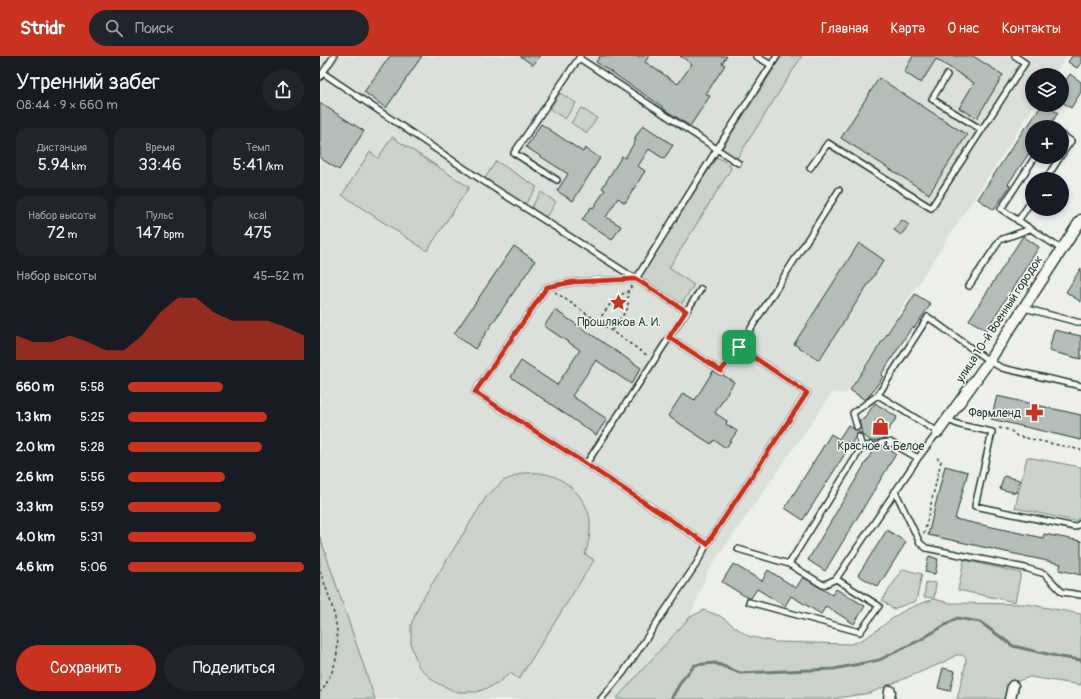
<!DOCTYPE html>
<html lang="ru">
<meta charset="utf-8">
<style>
:root{--surface:#171b24;--page:#20242c;--text:#f1f3f6;--muted:#9ea1a6;--accent:#c8321e}
body{margin:0;font-family:Pangolin,sans-serif;background:var(--page);color:var(--text);height:100vh;display:flex;flex-direction:column;font-size:15px;white-space:nowrap}
*{box-sizing:border-box;margin:0}
p{font-size:13px;color:var(--muted)}
.icon{flex:none;width:22px;height:22px;fill:none;stroke:currentColor;stroke-width:2;stroke-linecap:round;stroke-linejoin:round}
.map{position:relative;flex:1;overflow:hidden}
.drawer{display:flex;flex-direction:column;background:var(--surface);width:320px}
.drawer>*{flex:none}
.buttons{position:absolute;left:705px;top:12px;display:grid;gap:8px}
.buttons a{display:grid;place-items:center;width:44px;height:44px;border-radius:50%;background:var(--surface);box-shadow:0 2px 6px #0003;font-size:20px}
.pin{position:absolute;display:grid;place-items:center;width:34px;height:34px;color:#fff;margin:-17px;border-radius:8px;box-shadow:0 2px 6px #0006}
.round{display:grid;place-items:center;flex:none;width:42px;height:42px;border-radius:21px;background:var(--page)}
.summary{display:flex;align-items:center;justify-content:space-between;height:68px;padding:0 16px}
h1{font-size:22px;font-weight:600;line-height:30px}
.figures{display:grid;grid-template-columns:repeat(3,1fr);gap:6px;height:68px;padding:4px 16px}
.figures div{display:grid;align-content:center;border-radius:10px;background:var(--page);text-align:center}
.figures b{font-size:17px;font-weight:600}
.figures small{font-size:11px;font-weight:400}
.figures p{font-size:11px}
.chart{height:112px;padding:8px 16px}
.chart p{display:flex;justify-content:space-between}
.chart svg{width:100%;height:72px;margin-top:4px;fill:var(--accent);opacity:.7}
.primary-button{display:flex;gap:8px;margin-top:auto;padding:8px 16px}
.primary-button a{flex:1;height:46px;border-radius:24px;background:var(--accent);color:#fff;font-size:16px;font-weight:600;line-height:46px;text-align:center}
.primary-button a+a{background:var(--page);color:var(--text)}
ul{padding:0 16px;list-style:none;font-size:13px}
li{display:grid;grid-template-columns:64px 48px 1fr;align-items:center;height:30px}
li i{height:10px;border-radius:5px;background:var(--accent)}
header{display:flex;align-items:center;gap:24px;box-sizing:border-box;height:56px;padding:0 20px;background:var(--accent);color:#fff}
header strong{font-size:19px}
nav{display:flex;gap:22px;margin-inline-start:auto;font-size:14px}
.search{width:280px;height:36px;background:var(--page);display:flex;align-items:center;gap:10px;box-sizing:border-box;padding:0 14px;border-radius:22px;color:var(--muted);font-size:15px}
main{display:flex;flex:1;min-height:0}
.map>svg:first-child{display:block}
</style>
<header>
<strong>Stridr</strong>
<div class="search"><svg class="icon" aria-label="search" viewBox="0 0 24 24"><circle cx="10" cy="10" r="6"/><path d="M15 15l6 6"/></svg>Поиск</div>
<nav><a>Главная</a><a>Карта</a><a>О нас</a><a>Контакты</a></nav>
</header>
<main>
<section class="drawer">
<div class="summary"><div><h1>Утренний забег</h1><p>08:44 · 9 × 660 m</p></div><a class="round"><svg class="icon" aria-label="share" viewBox="0 0 24 24"><path d="M12 15V3M7 8l5-5 5 5M5 13v7h14v-7"/></svg></a></div>
<div class="figures">
<div><p>Дистанция</p><b>5.94<small> km</small></b></div>
<div><p>Время</p><b>33:46</b></div>
<div><p>Темп</p><b>5:41<small> /km</small></b></div>
</div>
<div class="figures">
<div><p>Набор высоты</p><b>72<small> m</small></b></div>
<div><p>Пульс</p><b>147<small> bpm</small></b></div>
<div><p>kcal</p><b>475</b></div>
</div>
<div class="chart"><p><span>Набор высоты</span>45–52 m</p>
<svg viewBox="0 0 160 44" preserveAspectRatio="none"><path d="M0 44V29L10 33L20 33L30 29L40 33L50 38L60 38L70 29L80 15L90 6L100 6L110 15L120 20L130 20L140 20L150 24L160 29V44z"/></svg>
</div>
<ul>
<li><b>660 m</b>5:58<i style="width:54%"></i></li>
<li><b>1.3 km</b>5:25<i style="width:79%"></i></li>
<li><b>2.0 km</b>5:28<i style="width:76%"></i></li>
<li><b>2.6 km</b>5:56<i style="width:55%"></i></li>
<li><b>3.3 km</b>5:59<i style="width:53%"></i></li>
<li><b>4.0 km</b>5:31<i style="width:73%"></i></li>
<li><b>4.6 km</b>5:06<i style="width:100%"></i></li>
</ul>
<div class="primary-button"><a>Сохранить</a><a>Поделиться</a></div>
</section>
<div class="map">
<svg width="761" height="643" viewBox="0 0 761 643">
<rect width="100%" height="100%" fill="#edefea"/>
<filter id="ink" filterUnits="userSpaceOnUse"><feTurbulence type="fractalNoise" baseFrequency=".025" numOctaves="2"/><feDisplacementMap in="SourceGraphic" scale="8" xChannelSelector="R" yChannelSelector="G"/><feConvolveMatrix kernelMatrix="1 2 1 2 8 2 1 2 1" color-interpolation-filters="sRGB"/></filter>
<g filter="url(#ink)">
<!-- built -->
<path fill="#dce0db" d="M0 0H747L734 19H712V49H715L526 338 513 336 388 515 370 561 296 643H54L0 484Z"/>
<!-- green -->
<path fill="#cbd2cc" stroke="#758880" d="M462 0H482L416 104 403 96 402 93Z
M240 37 256 47 245 63 230 53Z
M261 52 277 62 267 77 251 67Z
M72 81 149 131 107 195 22 139 50 96 58 102Z
M397 101 409 108 411 113 349 212 374 229 360 250 322 225 321 219Z
M176 105 217 131 206 147 202 148 165 122Z
M221 136 236 146 228 159 223 161 212 154V150Z
M707 401 761 411V461L755 465 695 452Z
M203 417C210 417 218 416 225 418 245 421 268 443 270 464 271 476 269 487 265 498L274 504 199 623 190 617 177 628 157 636H136L115 626 99 611 91 590V569L100 547 166 441 183 425Z
M0 481 55 643H0Z
M644 504 701 517 695 546 638 534Z
M583 513 602 518 596 545 573 553 562 544Z
M606 526 616 527 614 542 604 541Z
M614 543 630 547 707 548 761 558V629L710 621 691 627 687 643H637L645 611 646 602 642 599H636L622 607 550 637 511 643H296L370 561 384 554 400 560 428 580 455 586 531 588C550 583 565 566 582 556 592 550 603 547 614 543Z"/>
<g fill="none" stroke-linecap="round" stroke-linejoin="round">
<!-- stream -->
<path stroke="#6c7e77" stroke-width="3" d="M351 643 362 624 375 609 395 607 420 617 514 613 559 604 600 584 637 562 660 566 693 590 740 601 761 604"/>
</g>
<!-- building -->
<path fill="#b4bdb8" stroke="#1f3d34" d="M70 0H102L66 52 44 36Z
M200 0H220L213 9Z
M280 0H329L325 6 358 28 372 8 360 0H407L402 7 405 9 386 38 390 40 370 70 342 52 343 51 276 6Z
M593 0H653L683 19 657 62 639 52 654 27 616 3 601 27 584 16Z
M752 0H761V7L757 12 748 6Z
M750 18 761 26V36L751 52 742 46V30Z
M559 22 647 79 609 138 521 82Z
M0 47 44 75 19 114 0 102Z
M722 49H726L738 57 729 71H712V93L688 128 690 130 674 154 658 143 706 70 707 71Z
M221 68 263 96 265 92 280 102 253 145 237 135 248 118 206 91Z
M323 69 353 89 344 103 329 93 318 110 325 115 305 147 298 142 286 161 301 170 292 184 262 164 271 151 273 152 285 134 282 132 302 100 305 102 316 84 314 83Z
M582 164 589 169 581 179 574 174Z
M703 180 719 191 666 274 649 264Z
M539 187 564 204 499 304 474 288Z
M194 190 215 205 155 293 134 278Z
M761 212V246L746 236Z
M595 238 611 248 594 272 592 271 561 319 563 321 549 340 545 344 530 334 578 261 580 262Z
M235 254 321 312 311 328 276 304 252 340 287 363 276 379 191 321 201 305 237 329 260 294 224 270Z
M734 274 761 280V303L729 295Z
M393 315 399 319H403L414 326 395 357 407 365 406 368 417 375 406 392 394 384 391 388 348 360 363 337 375 344Z
M677 340 761 359V384L671 363Z
M555 347 577 361 566 378 567 382 554 385 557 387 559 390 564 391 576 398 505 515 488 504 555 391 554 387 544 380H543L540 377 536 379 535 382 483 464 465 452 511 378 519 383 528 369 542 378 539 364 544 363Z
M625 410 648 416 635 463 723 482 724 478 761 485V519L739 514 741 508 608 479Z
M684 420 700 424 696 437 680 433Z
M567 474 586 486 558 531 538 519Z
M609 500 618 503 615 518 605 516Z
M413 508 442 525 448 514 476 532 483 521 512 539 516 533 545 550 534 568 506 550 501 558 471 540 465 550 437 533 431 542H428L402 526Z
M623 612 635 615 630 635 618 632Z"/>
<g fill="none" stroke-linecap="round" stroke-linejoin="round">
<defs>
<path id="service" d="M260 0 259 2 418 107
M436 0 451 9
M3 17 163 125 366 255
M627 19 612 43 662 74
M0 21 14 0
M742 79 751 85 742 98
M715 101 681 153 741 193
M490 112 508 87 611 152 705 7 695 0
M726 123 740 101
M237 124 194 97 259 2
M698 165 712 144
M649 230 680 184 710 173
M704 252 761 267
M349 281 401 315 419 291 519 134
M628 364 640 369 672 376 655 450 755 471 761 467
M537 371 533 357 558 339
M539 381 542 391
M561 387 570 386 598 402
M551 389 542 391 469 508 503 529 516 523 598 402 618 376 558 339 608 261 669 305 682 312 761 330
M266 408 381 233
M575 435 600 487 606 492 705 512 725 518 742 536 761 539
M387 488 266 408 155 336 227 231 253 226 316 223 397 93 457 0
M418 493 469 508
M429 546 540 576 559 550 516 523
M281 643 303 617 377 507 387 488 487 337 419 291"/>
<path id="minor" d="M618 376 669 305 761 164
M569 643 570 635
M690 643 693 630"/>
</defs>
<!-- service casing -->
<use href="#service" stroke="#1f3d34" stroke-width="8"/>
<!-- minor casing -->
<use href="#minor" stroke="#1f3d34" stroke-width="13"/>
<!-- path -->
<path stroke="#1f3d34" stroke-width="1.5" stroke-dasharray="3 3" stroke-linecap="butt" d="M235 236 328 300
M278 265 294 243 308 235
M292 274 308 252V235L312 230
M679 372 690 374 697 380 761 394
M604 478 621 405 617 402
M0 515C12 548 27 586 10 620 7 626 5 632 0 636"/>
<!-- service -->
<use href="#service" stroke="#f6f6f2" stroke-width="5"/>
<!-- minor -->
<use href="#minor" stroke="#f6f6f2" stroke-width="10"/>
</g>
</g>
<g fill="none" stroke-linecap="round" stroke-linejoin="round" filter="url(#ink)">
<defs>
<path id="route" d="M316 223 366 255 349 281 401 315 419 291 487 337 387 488 266 408 155 336 227 231 253 226Z"/>
</defs>
<!-- route casing -->
<use href="#route" stroke="#fff" stroke-width="8"/>
<!-- route -->
<use href="#route" stroke="#c8321e" stroke-width="5"/>
</g>
<!-- icons -->
<defs>
<symbol id="sight-bare" viewBox="-9 -9 18 18"><path d="M0-6L1.8-2.2L6-1.7L2.9 1.2L3.7 5.4L0 3.3L-3.7 5.4L-2.9 1.2L-6-1.7L-1.8-2.2Z" fill="#c8321e" stroke="#f6f6f2" stroke-width="2.5" paint-order="stroke"/></symbol>
<symbol id="pharmacy-bare" viewBox="-9 -9 18 18"><path d="M-2-6h4v4h4v4h-4v4h-4v-4h-4v-4h4Z" fill="#c8321e" stroke="#f6f6f2" stroke-width="2.5" paint-order="stroke"/></symbol>
<symbol id="shop-bare" viewBox="-9 -9 18 18"><path d="M-5-2.5h2.3a2.7 3.5 0 0 1 5.4 0H5L5.5 6h-11ZM-1.5-2.5h3a1.5 2.3 0 0 0-3 0Z" fill="#c8321e" stroke="#f6f6f2" stroke-width="2.5" paint-order="stroke"/></symbol>
</defs>
<g fill-rule="evenodd">
<use href="#sight-bare" x="286" y="234" width="25" height="25"/>
<use href="#pharmacy-bare" x="702" y="344" width="25" height="25"/>
<use href="#shop-bare" x="548" y="358" width="25" height="25"/>
</g>
<g text-anchor="middle" stroke-width="3" stroke-linejoin="round" paint-order="stroke">
<!-- street labels -->
<g font-size="12" fill="#1f3d34" stroke="#f6f6f2">
<text transform="translate(679 263) rotate(-57)" y="4">улица 10-й Военный городок</text>
</g>
<!-- poi labels -->
<g font-size="12" fill="#1f3d34" stroke="#f6f6f2">
<text x="299" y="270">Прошляков А. И.</text>
<text x="701" y="361" text-anchor="end">Фармленд</text>
<text x="561" y="394">Красное &amp; Белое</text>
</g>
</g>
</svg>
<div class="buttons">
<a><svg class="icon" aria-label="layers" viewBox="0 0 24 24"><path d="M12 4l9 5-9 5-9-5zM3 14l9 5 9-5"/></svg></a>
<a>+</a>
<a>−</a>
</div>
<div class="pin" style="left:419px;top:291px;background:#1e9e55"><svg class="icon" aria-label="arrive" viewBox="0 0 24 24"><path d="M6 21V4h12l-3 4 3 4H6"/></svg></div>
</div>
</main>
